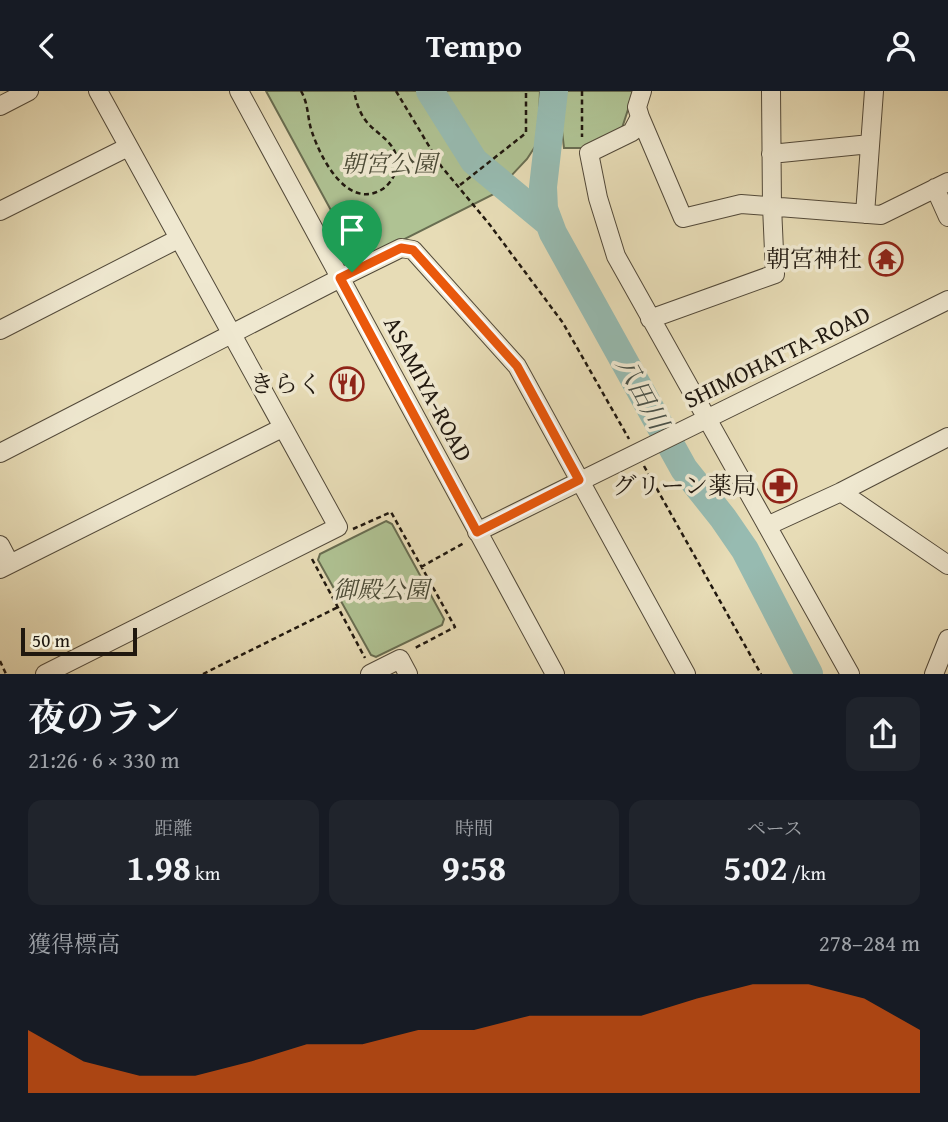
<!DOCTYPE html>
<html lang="ja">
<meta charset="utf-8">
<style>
:root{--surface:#171b24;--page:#20242c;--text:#f1f3f6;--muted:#9ea1a6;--accent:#ea580c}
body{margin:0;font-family:"Gentium Book Plus","Noto Serif JP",serif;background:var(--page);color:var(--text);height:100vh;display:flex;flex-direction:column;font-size:26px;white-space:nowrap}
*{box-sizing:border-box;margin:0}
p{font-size:23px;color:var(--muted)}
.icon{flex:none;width:38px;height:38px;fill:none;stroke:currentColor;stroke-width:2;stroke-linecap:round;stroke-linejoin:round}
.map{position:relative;height:583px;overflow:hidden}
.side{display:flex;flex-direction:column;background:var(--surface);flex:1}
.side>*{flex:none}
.scale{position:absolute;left:21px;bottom:18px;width:116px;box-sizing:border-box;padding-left:7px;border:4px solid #20180f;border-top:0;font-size:19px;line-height:24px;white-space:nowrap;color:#20180f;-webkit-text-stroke:5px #efe8d0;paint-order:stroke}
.pin{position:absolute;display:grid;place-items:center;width:60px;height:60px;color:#fff;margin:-72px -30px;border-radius:50% 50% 50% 0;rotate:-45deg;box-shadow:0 0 7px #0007}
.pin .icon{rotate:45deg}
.round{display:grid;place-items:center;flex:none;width:74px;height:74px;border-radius:14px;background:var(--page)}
.summary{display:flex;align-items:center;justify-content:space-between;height:119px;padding:0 28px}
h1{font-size:38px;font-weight:700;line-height:52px}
.figures{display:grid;grid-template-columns:repeat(3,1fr);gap:10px;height:119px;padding:7px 28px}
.figures div{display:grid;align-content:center;border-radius:14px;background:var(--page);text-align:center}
.figures b{font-size:35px;font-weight:700}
.figures small{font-size:19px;font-weight:400}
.figures p{font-size:19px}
.chart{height:196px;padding:14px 28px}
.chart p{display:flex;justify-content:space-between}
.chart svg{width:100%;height:126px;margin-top:7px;fill:var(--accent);opacity:.7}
header{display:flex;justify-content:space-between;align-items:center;height:91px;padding:0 28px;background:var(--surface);font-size:32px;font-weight:700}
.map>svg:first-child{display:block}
</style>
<header><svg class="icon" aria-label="back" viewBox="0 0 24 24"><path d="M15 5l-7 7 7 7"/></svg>Tempo<svg class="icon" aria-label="person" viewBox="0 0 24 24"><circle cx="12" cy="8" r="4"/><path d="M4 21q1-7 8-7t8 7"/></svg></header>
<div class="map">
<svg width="948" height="583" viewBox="0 0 948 583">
<rect width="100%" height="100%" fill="#e7dcb6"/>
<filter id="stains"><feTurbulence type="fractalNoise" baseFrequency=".00286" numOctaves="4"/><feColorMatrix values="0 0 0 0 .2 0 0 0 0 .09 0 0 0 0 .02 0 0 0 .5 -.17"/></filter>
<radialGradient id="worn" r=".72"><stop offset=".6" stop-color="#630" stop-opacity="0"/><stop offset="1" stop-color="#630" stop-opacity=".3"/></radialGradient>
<!-- green -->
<path fill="#afc293" stroke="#686d51" stroke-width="2" d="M266 0H540L538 51 527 68 494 103 363 169 357 167Z
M564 0H634L622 37 582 57H564L561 31Z
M386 430 392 433 444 528 442 534 376 566 371 564 318 469 320 463Z"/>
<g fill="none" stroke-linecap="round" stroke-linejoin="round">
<!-- river -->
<path stroke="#97bbb1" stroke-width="28" d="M430 0 474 70 549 132
M554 0 543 96 544 118 553 142 684 378 723 427 745 459 809 583"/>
<defs>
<path id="minor" d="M239 0 555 583
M642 0 637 16 640 26 632 41 589 62 598 107 616 165 850 583
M0 15 29 0
M640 26 683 127 741 113 881 124 948 91
M771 63 870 53
M935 97 948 126
M0 120 128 56
M865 123 874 0
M650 228 775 183 772 115 771 0
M0 239 178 148
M0 362 352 181 401 157 413 159 517 275 686 583
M841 401 948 474
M767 435 841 401 948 346
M477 441 948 209
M0 454 10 473
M0 478 282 337
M45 583 338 436 98 0
M370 583 400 568 408 583
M934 583 948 548"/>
</defs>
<!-- minor casing -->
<use href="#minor" stroke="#524939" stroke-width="20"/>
<!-- path -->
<path stroke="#20180f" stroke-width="2.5" stroke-dasharray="5 3.5" stroke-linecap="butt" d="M301 0C309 14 307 27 312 41 321 68 347 118 381 99 390 94 397 82 397 72 397 51 377 44 366 30 359 21 356 10 354 0
M396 0 441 75 490 134 563 232 629 348
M582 0V46
M460 94 526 42V0
M644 375 761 583
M353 438 391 421 455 536 413 558
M312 468 365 567
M421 476 464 452
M0 570 6 583
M203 583 338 516"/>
<!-- minor -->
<use href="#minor" stroke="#efe8d0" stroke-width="18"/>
</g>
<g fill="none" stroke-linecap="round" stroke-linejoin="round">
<defs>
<path id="route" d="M401 157 413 159 517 275 579 389 477 441 340 187Z"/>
</defs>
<!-- route casing -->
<use href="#route" stroke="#fff" stroke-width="14"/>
<!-- route -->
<use href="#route" stroke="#ea580c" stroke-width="9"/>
</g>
<!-- icons -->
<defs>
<symbol id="temple-ring" viewBox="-11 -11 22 22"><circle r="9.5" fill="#efe8d0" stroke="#8f2418" stroke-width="1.5"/><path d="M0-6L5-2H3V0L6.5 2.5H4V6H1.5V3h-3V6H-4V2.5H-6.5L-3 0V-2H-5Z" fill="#8f2418"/></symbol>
<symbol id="restaurant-ring" viewBox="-11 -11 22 22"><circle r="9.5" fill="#efe8d0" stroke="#8f2418" stroke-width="1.5"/><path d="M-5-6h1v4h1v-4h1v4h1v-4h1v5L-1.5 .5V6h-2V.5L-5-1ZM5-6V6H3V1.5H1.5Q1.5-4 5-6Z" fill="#8f2418"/></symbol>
<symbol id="pharmacy-ring" viewBox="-11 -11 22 22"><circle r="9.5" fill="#efe8d0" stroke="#8f2418" stroke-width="1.5"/><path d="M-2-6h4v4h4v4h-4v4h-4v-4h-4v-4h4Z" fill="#8f2418"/></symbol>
</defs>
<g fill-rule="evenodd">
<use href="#temple-ring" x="867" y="149" width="38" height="38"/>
<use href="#restaurant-ring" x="328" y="274" width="38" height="38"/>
<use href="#pharmacy-ring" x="761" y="376" width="38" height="38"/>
</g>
<g text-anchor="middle" stroke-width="7" stroke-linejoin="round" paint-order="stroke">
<!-- park labels -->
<g font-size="24" font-style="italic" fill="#4b4b37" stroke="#efe8d0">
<text x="389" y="81">朝宮公園</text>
<text x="381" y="507">御殿公園</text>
</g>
<!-- poi labels -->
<g font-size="24" fill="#20180f" stroke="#efe8d0" text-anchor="end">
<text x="862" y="176">朝宮神社</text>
<text x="322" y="301">きらく</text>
<text x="756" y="403">グリーン薬局</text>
</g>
<!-- street labels -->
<g font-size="24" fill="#20180f" stroke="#efe8d0">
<text transform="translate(777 266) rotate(-26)" y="8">SHIMOHATTA-ROAD</text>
<text transform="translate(428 298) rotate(62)" y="8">ASAMIYA-ROAD</text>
</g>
<!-- water labels -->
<g font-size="26" font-style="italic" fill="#4a5148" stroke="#efe8d0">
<text transform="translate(642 302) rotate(61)" y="9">八田川</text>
</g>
</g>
<rect width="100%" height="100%" filter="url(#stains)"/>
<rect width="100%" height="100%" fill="url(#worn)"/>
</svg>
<div class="scale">50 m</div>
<div class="pin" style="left:352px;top:181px;background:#1e9e55"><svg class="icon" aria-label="arrive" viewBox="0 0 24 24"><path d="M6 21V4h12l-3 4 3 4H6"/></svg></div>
</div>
<section class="side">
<div class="summary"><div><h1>夜のラン</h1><p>21:26 · 6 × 330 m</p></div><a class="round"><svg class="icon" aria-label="share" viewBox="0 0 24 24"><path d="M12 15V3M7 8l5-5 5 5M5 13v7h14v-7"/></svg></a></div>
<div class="figures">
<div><p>距離</p><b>1.98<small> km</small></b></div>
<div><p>時間</p><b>9:58</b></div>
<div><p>ペース</p><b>5:02<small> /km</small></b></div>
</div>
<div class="chart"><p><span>獲得標高</span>278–284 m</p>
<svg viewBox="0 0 160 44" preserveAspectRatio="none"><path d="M0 44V22L10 33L20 38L30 38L40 33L50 27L60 27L70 22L80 22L90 17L100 17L110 17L120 11L130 6L140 6L150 11L160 22V44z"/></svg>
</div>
</section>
